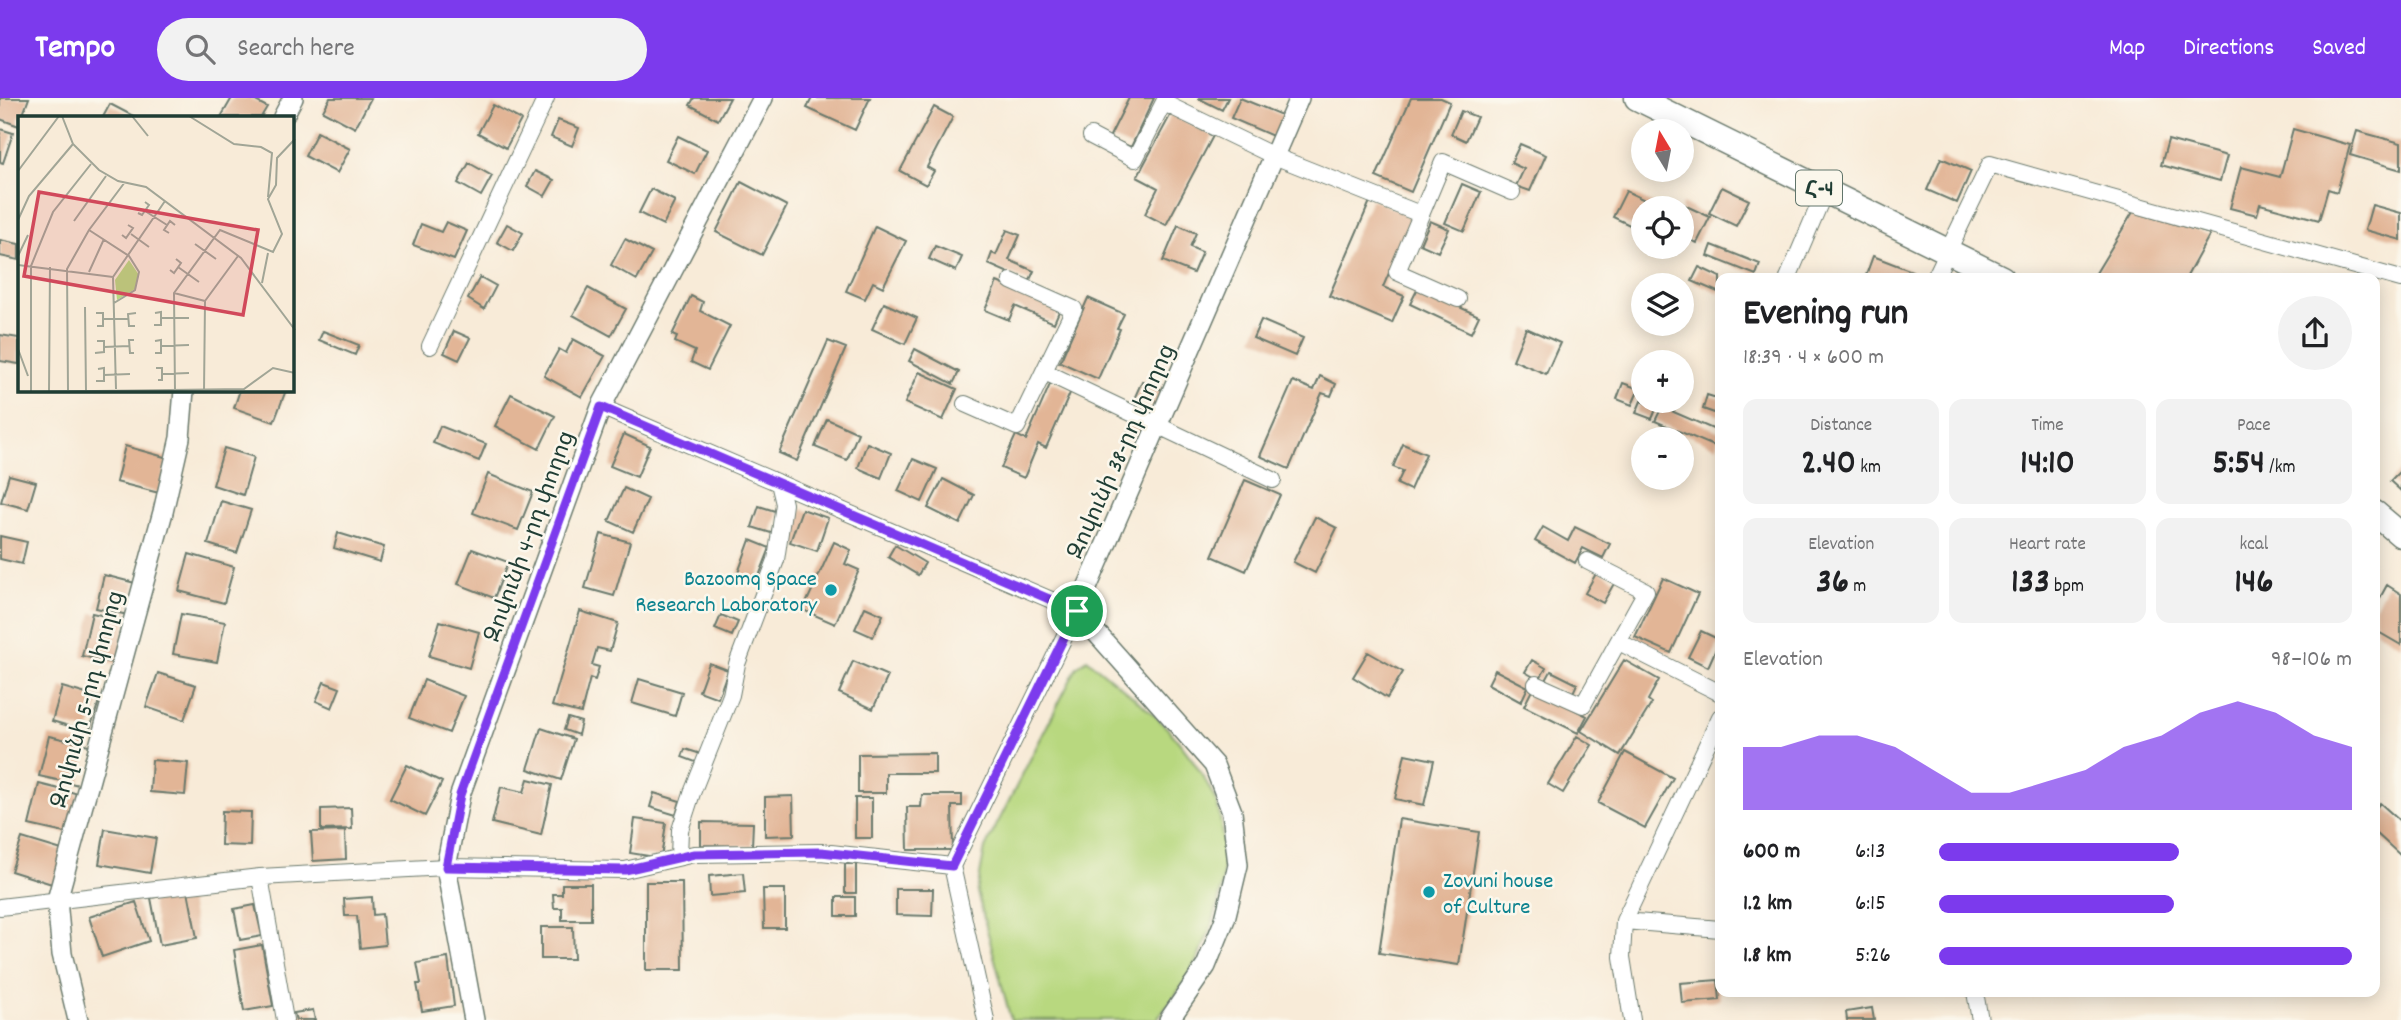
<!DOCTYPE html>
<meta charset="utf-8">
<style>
:root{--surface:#fff;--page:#f2f2f2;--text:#202124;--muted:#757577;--accent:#7c3aed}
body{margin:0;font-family:Dekko,"Noto Sans Armenian",sans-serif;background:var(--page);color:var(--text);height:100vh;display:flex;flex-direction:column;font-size:26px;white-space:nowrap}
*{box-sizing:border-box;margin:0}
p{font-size:23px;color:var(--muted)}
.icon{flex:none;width:38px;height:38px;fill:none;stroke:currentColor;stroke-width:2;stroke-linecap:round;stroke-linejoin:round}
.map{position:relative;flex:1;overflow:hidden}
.sheet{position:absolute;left:1715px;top:175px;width:665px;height:724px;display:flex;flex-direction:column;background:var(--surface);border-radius:14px;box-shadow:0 4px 18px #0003}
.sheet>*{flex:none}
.needle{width:46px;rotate:350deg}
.fabs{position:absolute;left:1631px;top:21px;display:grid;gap:14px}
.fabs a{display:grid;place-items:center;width:63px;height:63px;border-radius:50%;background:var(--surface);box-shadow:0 4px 18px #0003;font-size:35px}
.pin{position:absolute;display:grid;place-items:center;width:60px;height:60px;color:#fff;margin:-30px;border:4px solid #fff;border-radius:50%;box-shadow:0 2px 7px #0007}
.round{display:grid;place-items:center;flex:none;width:74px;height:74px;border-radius:37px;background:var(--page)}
.head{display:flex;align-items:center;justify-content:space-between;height:119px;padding:0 28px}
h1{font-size:38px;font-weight:800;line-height:52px}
.figures{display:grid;grid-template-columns:repeat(3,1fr);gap:10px;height:119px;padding:7px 28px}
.figures div{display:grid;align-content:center;border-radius:14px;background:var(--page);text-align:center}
.figures b{font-size:35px;font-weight:800}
.figures small{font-size:19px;font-weight:400}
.figures p{font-size:19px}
.chart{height:196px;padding:14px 28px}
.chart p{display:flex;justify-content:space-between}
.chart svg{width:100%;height:126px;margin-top:7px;fill:var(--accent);opacity:.7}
ul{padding:0 28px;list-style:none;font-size:23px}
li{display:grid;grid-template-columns:112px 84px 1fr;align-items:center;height:52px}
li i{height:18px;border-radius:9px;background:var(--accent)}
header{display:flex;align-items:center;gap:42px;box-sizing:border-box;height:98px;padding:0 35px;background:var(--accent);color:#fff}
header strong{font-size:33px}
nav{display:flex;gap:38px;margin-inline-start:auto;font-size:24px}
.search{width:490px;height:63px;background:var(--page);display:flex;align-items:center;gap:18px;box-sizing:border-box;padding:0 24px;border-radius:38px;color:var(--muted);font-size:26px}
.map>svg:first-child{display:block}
</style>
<header>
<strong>Tempo</strong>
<div class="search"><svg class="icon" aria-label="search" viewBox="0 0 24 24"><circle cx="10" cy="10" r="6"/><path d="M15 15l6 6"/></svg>Search here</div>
<nav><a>Map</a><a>Directions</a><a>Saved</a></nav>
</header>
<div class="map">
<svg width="2401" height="922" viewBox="0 0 2401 922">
<rect width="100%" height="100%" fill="#fbf7ec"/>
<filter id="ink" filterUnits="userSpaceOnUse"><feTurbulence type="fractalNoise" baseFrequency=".0143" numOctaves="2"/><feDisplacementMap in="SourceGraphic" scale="14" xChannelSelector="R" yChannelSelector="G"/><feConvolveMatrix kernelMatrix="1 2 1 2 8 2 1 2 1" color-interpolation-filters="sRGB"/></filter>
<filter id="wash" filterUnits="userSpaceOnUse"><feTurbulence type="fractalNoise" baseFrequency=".00686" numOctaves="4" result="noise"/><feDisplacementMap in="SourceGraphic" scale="28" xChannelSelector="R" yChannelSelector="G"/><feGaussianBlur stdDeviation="1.57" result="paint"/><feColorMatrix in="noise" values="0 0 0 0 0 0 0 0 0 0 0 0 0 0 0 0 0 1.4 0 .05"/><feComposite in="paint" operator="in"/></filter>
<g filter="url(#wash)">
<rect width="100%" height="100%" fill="#f8ebd8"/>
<!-- green -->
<path fill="#b8d87f" stroke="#6c8a5a" stroke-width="2" d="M1087 561C1116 586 1150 609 1174 638 1190 657 1205 679 1215 701 1220 712 1221 725 1222 737 1231 804 1199 872 1156 922H1011L977 794 985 750 1077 569Z"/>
<g id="blocks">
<!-- building -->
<path fill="#e2b596" d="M0 0H29L22 19H19V28L0 21Z
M232 0H250L267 9 261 19H221Z
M330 0H371L355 30 323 13Z
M694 0H730L718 22 690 7Z
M812 0H870L855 32 807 10Z
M1129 0H1154L1131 49 1109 40Z
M1198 0H1228L1222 12Z
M1240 0 1284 18 1275 39 1231 20Z
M1411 0H1441L1450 4 1411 94 1376 79Z
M110 6 135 19H103Z
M493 7 521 22 506 50 478 35Z
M934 9 953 19 927 69 934 73 926 87 900 73Z
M1461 13 1477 19 1466 43 1451 36Z
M1171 16 1213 38 1166 127 1145 116 1158 90 1137 79Z
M558 22 579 30 572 48 551 39Z
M0 31 13 35 3 65 0 64Z
M2293 31 2350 47 2337 94 2328 91 2319 122 2260 106 2257 117 2230 110 2241 69 2280 79Z
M2357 33 2401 45V72L2350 57Z
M317 34 350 51 337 75 305 58Z
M678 38 707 52 695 76 666 62Z
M2168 42 2227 58 2220 83 2161 67Z
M1520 46 1546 57 1530 93 1516 88 1524 71 1511 65Z
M1941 60 1971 73 1957 105 1927 92Z
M469 65 492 78 481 98 458 85Z
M535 73 554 82 545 98 527 88Z
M741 84 787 108 762 157 716 134Z
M1462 86 1481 94 1464 133 1445 125Z
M1722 89 1749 102 1736 128 1709 115Z
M651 91 675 103 663 127 639 115Z
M1626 93 1653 106 1651 110H1643V126L1640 132 1613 119Z
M1371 101 1413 119 1383 189 1404 198 1392 225 1329 198Z
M1682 106 1710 119 1697 145 1682 138 1681 110Z
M2372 107 2401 115V142L2365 132Z
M2133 114 2210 136 2186 180H2093Z
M1430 123 1449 131 1438 154 1420 146Z
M446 124 467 133 454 162 413 147 421 126 441 134Z
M507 126 523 135 513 153 497 144Z
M1178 127 1196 135 1190 149 1202 154 1193 175 1163 163Z
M875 128 906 143 883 189 873 184 865 201 846 193Z
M1007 132 1020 137 1009 162 1034 173 1029 184 988 166 992 155 996 157Z
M625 141 652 155 637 182 611 167Z
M0 142 19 146V162L0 158Z
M1712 147 1760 166 1756 177 1708 158Z
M935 148 962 159 956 173 929 161Z
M1873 158 1912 173 1909 180H1865Z
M1699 169 1720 179V195L1692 183Z
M480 179 496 188 484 211 468 201Z
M997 184 1060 211 1054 225 1015 208 1009 222 985 212Z
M588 190 626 211 611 238 573 217Z
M1418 190 1479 218 1471 235 1410 206Z
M691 198 703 204 700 213 730 228 708 272 691 264 695 253 675 244 677 239 672 237Z
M1088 200 1124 216 1117 230 1120 231 1098 281 1060 264Z
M884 205 917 220 905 246 872 231Z
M1261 222 1303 240 1295 258 1253 240Z
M1526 230 1560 245 1546 276 1513 262Z
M323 233 359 247 355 257 319 242Z
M454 233 470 240 459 262 444 255Z
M0 237 19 240V266L0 263Z
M573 241 605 258 582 299 544 278 559 251 566 255Z
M828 243 846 250 797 363 779 355Z
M915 251 959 274 953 286 909 263Z
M919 274 957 291 943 322 905 305Z
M1320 278 1336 286 1331 298 1322 295 1289 371 1260 358 1293 283 1314 292Z
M1142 283 1167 294 1159 311 1134 301Z
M1051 284 1071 293 1046 350 1038 346 1024 380 1001 370 1016 337 1026 342Z
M1623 285 1639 291 1632 307 1617 301Z
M240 292H286L274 324 234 310Z
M511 296 555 318 539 351 495 328Z
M1707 297 1720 301V317L1703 311Z
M1641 303 1657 309 1652 321 1636 315Z
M1662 309 1720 334 1716 349 1655 323Z
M1134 318 1151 325 1144 342 1127 335Z
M827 321 858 335 847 362 815 349Z
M440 328 486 346 479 363 433 345Z
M624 336 650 348 637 379 610 368Z
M867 345 891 355 881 380 858 370Z
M1403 346 1426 356 1410 392 1397 386 1403 373 1393 369Z
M125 348 168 360 159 395 116 384Z
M224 350 254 359 243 397 213 387Z
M913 361 937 371 922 404 898 393Z
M2401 372V393L2390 383Z
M488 376 533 394 518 432 473 415Z
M9 377 36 384 28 411 1 404Z
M943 381 974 397 960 426 928 410Z
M1245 382 1280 397 1246 473 1212 458Z
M624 390 648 401 633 434 609 423Z
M221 403 251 412 237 455 208 446Z
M759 408 778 414 771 435 752 429Z
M802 411 828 420 817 453 790 444Z
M1315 419 1337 430 1315 475 1293 464Z
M1543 429 1568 443 1575 429 1610 446 1603 460 1583 450 1575 465 1535 443Z
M338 435 384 449 380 464 334 450Z
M601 436 630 444 614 498 585 490Z
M0 438 27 444 22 466 0 461Z
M750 442 770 450 757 483 738 475Z
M834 444 851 452 845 466 859 472 835 526 803 512Z
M895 447 925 465 918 477 888 459Z
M472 451 508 464 494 500 458 486Z
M189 456 234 469 224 505 179 493Z
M1598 472 1616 482 1603 505 1585 495Z
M104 477 135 485 128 517 96 510Z
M1663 480 1698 496 1671 555 1635 539Z
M2387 487 2401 496V547L2375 532V509Z
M865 509 883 517 873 539 855 531Z
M580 513 618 525 610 553 597 550 592 567 599 569 595 582 590 580 581 615 552 608Z
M92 515 127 523 117 566 82 558Z
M181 516 225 524 217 564 173 556Z
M721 517 738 524 732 538 715 531Z
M440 523 479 534 469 570 429 558Z
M1701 533 1720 542 1708 569 1688 559Z
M1368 554 1403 574 1387 600 1353 579Z
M1532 562 1546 570 1539 582 1525 574Z
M1624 562 1659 582 1648 602 1652 605 1620 657 1581 633Z
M853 563 888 578 873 611 839 595Z
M709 565 728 572 718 600 699 593Z
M1495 572 1528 589 1521 604 1488 586Z
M1551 573 1577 586 1572 597 1545 584Z
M158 575 196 587 184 622 146 609Z
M639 581 682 594 675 618 632 605Z
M424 582 464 598 449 635 409 620Z
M324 584 340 590 332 610 316 603Z
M62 589 100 600 89 634 52 623Z
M1533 590 1587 618 1578 635 1524 608Z
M568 620 581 624 578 637 564 632Z
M541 630 574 641 561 682 528 671Z
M49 638 89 647 79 687 39 678Z
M1577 638 1592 647 1563 695 1548 686Z
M685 651 701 656 698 665 682 659Z
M1625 654 1673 680 1645 730 1598 705Z
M935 655V675H886V695H858V656Z
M1405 656 1434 662 1424 707 1395 701Z
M152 662 188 665 185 697 150 694Z
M407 667 442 684 425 718 390 701Z
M528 681 552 687 541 737 492 725 501 689 524 694Z
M39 686 79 696 69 736 29 727Z
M654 695 680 703 676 717 650 709Z
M922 697H962V708H952L953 752H908L907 709H921Z
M793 698 794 737 765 738V699Z
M855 700H872V740H855Z
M2380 705 2401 724V758L2375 734V711Z
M351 710 352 731 321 732V711Z
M222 713 251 714 250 748 221 747Z
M635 721 666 725 661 760 630 755Z
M1399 721 1479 734 1459 867 1379 855Z
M701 724 753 725 752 748 701 747Z
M105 731 156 740 150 775 99 766Z
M345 733 346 761 313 763 311 734Z
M22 740 65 753 55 787 11 773Z
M845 766H856V795H845Z
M743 775 745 795 710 798 709 778Z
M646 784H682L683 872H646Z
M562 786H591V822H562V810H554L553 796H562Z
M763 791H785V830H764Z
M896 791H933L932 818 896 817Z
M188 793 197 840 160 847 151 800Z
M372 799 373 817 382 816 385 847 360 850 357 818H345L344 801Z
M836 799H855V818H836Z
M136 804 149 843 102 859 89 819Z
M255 807 262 838 240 842 234 811Z
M541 829H573L574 861H541Z
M262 847 273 908 244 913 234 852Z
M448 860 454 908 422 913 417 886H421L417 865Z
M1718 882 1720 902 1682 905 1680 885Z
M1872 910 1874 922H1847L1846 914Z
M313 912 315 922H296L294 915Z"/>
</g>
</g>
<g filter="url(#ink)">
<use href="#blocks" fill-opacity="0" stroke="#6b7a6d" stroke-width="2"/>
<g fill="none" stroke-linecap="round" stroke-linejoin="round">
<defs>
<path id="minor" d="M1164 5 1274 58 1420 116
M1091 38 1135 61 1166 0
M1788 180 1825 93
M1935 180 1990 66 2401 181
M1458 201 1397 174 1443 64 1512 94
M430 248 546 0
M1045 274 1273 382
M965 306 1017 329 1074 211 1011 183
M601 309 1077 513 952 768 986 922
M1619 544 1720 595
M1536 586 1583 607 1646 493 1587 463
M679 759 680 732 692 695 731 597 737 566 776 462 784 406 779 385
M260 779 285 922
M0 809 260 779 446 769 625 772 694 756 821 754 952 768
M1624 823 1720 831
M1975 894 1980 922
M1632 922 1622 859 1624 823 1720 619"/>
<path id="tertiary" d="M283 19 293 0
M78 922 62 856 57 802 163 414 180 340 184 292
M474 922 446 769 460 697 601 309 763 0
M1169 922 1206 868 1225 821 1238 767 1232 714 1214 667 1077 513 1299 0"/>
<path id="primary" d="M1637 0 2002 180
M2375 415 2401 437"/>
</defs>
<!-- minor casing -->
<use href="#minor" stroke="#6b7a6d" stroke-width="18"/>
<!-- tertiary casing -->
<use href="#tertiary" stroke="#6b7a6d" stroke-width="22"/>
<!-- primary casing -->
<use href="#primary" stroke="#6b7a6d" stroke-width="27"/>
<!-- minor -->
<use href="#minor" stroke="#fff" stroke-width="16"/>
<!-- tertiary -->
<use href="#tertiary" stroke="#fff" stroke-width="19"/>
<!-- primary -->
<use href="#primary" stroke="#fff" stroke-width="24"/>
</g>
</g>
<g fill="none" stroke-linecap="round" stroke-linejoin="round" filter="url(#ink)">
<defs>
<path id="route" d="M601 309 1077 513 952 768 821 754 694 756 625 772 446 769 460 697Z"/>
</defs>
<!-- route casing -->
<use href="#route" stroke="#fff" stroke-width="14"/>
<!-- route -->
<use href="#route" stroke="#7c3aed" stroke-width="9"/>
</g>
<!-- markers -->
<g fill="#0f9aa8" stroke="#fbf7ec" stroke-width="2.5">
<circle cx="831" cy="492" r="7"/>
<circle cx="1429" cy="794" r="7"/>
</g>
<g text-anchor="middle" stroke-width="5" stroke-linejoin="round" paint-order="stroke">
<!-- shield labels -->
<rect fill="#fbf7ec" stroke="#61756b" stroke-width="2" x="1796" y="72.5" width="46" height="35" rx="5"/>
<g font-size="21" font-weight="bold" fill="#1f3d34">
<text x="1819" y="97">Հ-4</text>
</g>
<!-- street labels -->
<g font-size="23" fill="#1f3d34" stroke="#fbf7ec">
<text transform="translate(1120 353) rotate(-66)" y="8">Զովունի 38-րդ փողոց</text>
<text transform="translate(528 438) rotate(-70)" y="8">Զովունի 4-րդ փողոց</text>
<text transform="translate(86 601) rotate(-75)" y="8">Զովունի 5-րդ փողոց</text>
</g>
<!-- culture labels -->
<g font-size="23" fill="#0d838f" stroke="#fbf7ec" text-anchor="end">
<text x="817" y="487">Bazoomq Space<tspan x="817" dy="26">Research Laboratory</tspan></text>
<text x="1443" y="789" text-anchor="start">Zovuni house<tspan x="1443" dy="26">of Culture</tspan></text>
</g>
</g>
<!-- overview -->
<g transform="translate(18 18)">
<rect width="276" height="276" fill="#f8ebd8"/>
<path d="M111 144 121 159 117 173 99 184 97 164Z" fill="#b8d87f"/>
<path fill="none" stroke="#a1a596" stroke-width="2" d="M44 0 55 28 81 54 100 65 128 71 223 142 277 214M114 0 130 20M171 0 216 28 243 31 254 37 250 81M0 55 41 0M127 95 149 109M120 97 124 99 131 89 127 86M0 104 11 80 55 28M56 105 88 60M71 114 111 140 121 156 117 174 96 187M151 117 146 114 152 105 157 109M113 118 131 131M104 119 108 122 115 112 110 109M177 128 198 143M0 140 10 119M0 149 95 161M160 151 181 166M152 154 156 157 163 147 158 143M71 156 86 123M244 167 250 137M156 177 187 185M67 191 68 276M78 197H85V210H79M143 202H171M85 203H110M136 209H143V196L137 197M117 210H111L110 198 118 197M143 230 171 229M86 231 111 230M0 233 10 260M77 237 86 236V225H79M116 237H112L111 224H116M137 237H143V224L137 225M138 252H144V264H140M144 258 171 257M86 259 112 258M78 265H86V252L80 253M98 273 95 161 147 85M50 274 49 153 71 114 107 66M31 275 32 151M2 276 226 273 255 252 277 257M13 276V150L35 96 73 48M157 276 156 177 202 114 255 136 264 118 250 83 258 69 259 42 277 23M186 276 187 185 220 140"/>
<path fill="#d1495b" fill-opacity="0.15" stroke="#d1495b" stroke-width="3.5" d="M21 76 240 114 225 199 6 160Z"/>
<rect width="276" height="276" fill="none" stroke="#1f3d34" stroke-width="3.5"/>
</g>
</svg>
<div class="fabs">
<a><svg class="needle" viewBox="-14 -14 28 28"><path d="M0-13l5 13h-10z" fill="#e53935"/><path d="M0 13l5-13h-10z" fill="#757577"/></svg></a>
<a><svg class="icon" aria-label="locate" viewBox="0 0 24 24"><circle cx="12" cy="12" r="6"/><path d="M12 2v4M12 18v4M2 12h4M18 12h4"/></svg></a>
<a><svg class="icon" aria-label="layers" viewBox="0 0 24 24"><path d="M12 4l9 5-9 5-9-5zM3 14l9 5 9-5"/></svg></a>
<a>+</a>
<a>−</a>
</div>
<div class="pin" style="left:1077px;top:513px;background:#1e9e55"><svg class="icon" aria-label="arrive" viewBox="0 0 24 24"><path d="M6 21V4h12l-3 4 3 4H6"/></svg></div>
<section class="sheet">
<div class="head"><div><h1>Evening run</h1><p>18:39 · 4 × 600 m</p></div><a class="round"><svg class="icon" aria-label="share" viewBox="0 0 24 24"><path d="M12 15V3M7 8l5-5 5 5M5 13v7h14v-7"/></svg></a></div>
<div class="figures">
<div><p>Distance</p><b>2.40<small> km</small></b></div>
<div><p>Time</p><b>14:10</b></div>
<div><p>Pace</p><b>5:54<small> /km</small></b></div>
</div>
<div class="figures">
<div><p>Elevation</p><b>36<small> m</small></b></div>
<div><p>Heart rate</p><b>133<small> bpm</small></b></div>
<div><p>kcal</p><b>146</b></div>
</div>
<div class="chart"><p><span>Elevation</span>98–106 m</p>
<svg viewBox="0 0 160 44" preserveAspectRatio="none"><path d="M0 44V22L10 22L20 18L30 18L40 22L50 30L60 38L70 38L80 34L90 30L100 22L110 18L120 10L130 6L140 10L150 18L160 22V44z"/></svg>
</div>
<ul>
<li><b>600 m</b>6:13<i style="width:58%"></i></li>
<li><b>1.2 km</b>6:15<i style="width:57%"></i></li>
<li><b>1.8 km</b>5:26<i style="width:100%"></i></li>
</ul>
</section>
</div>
